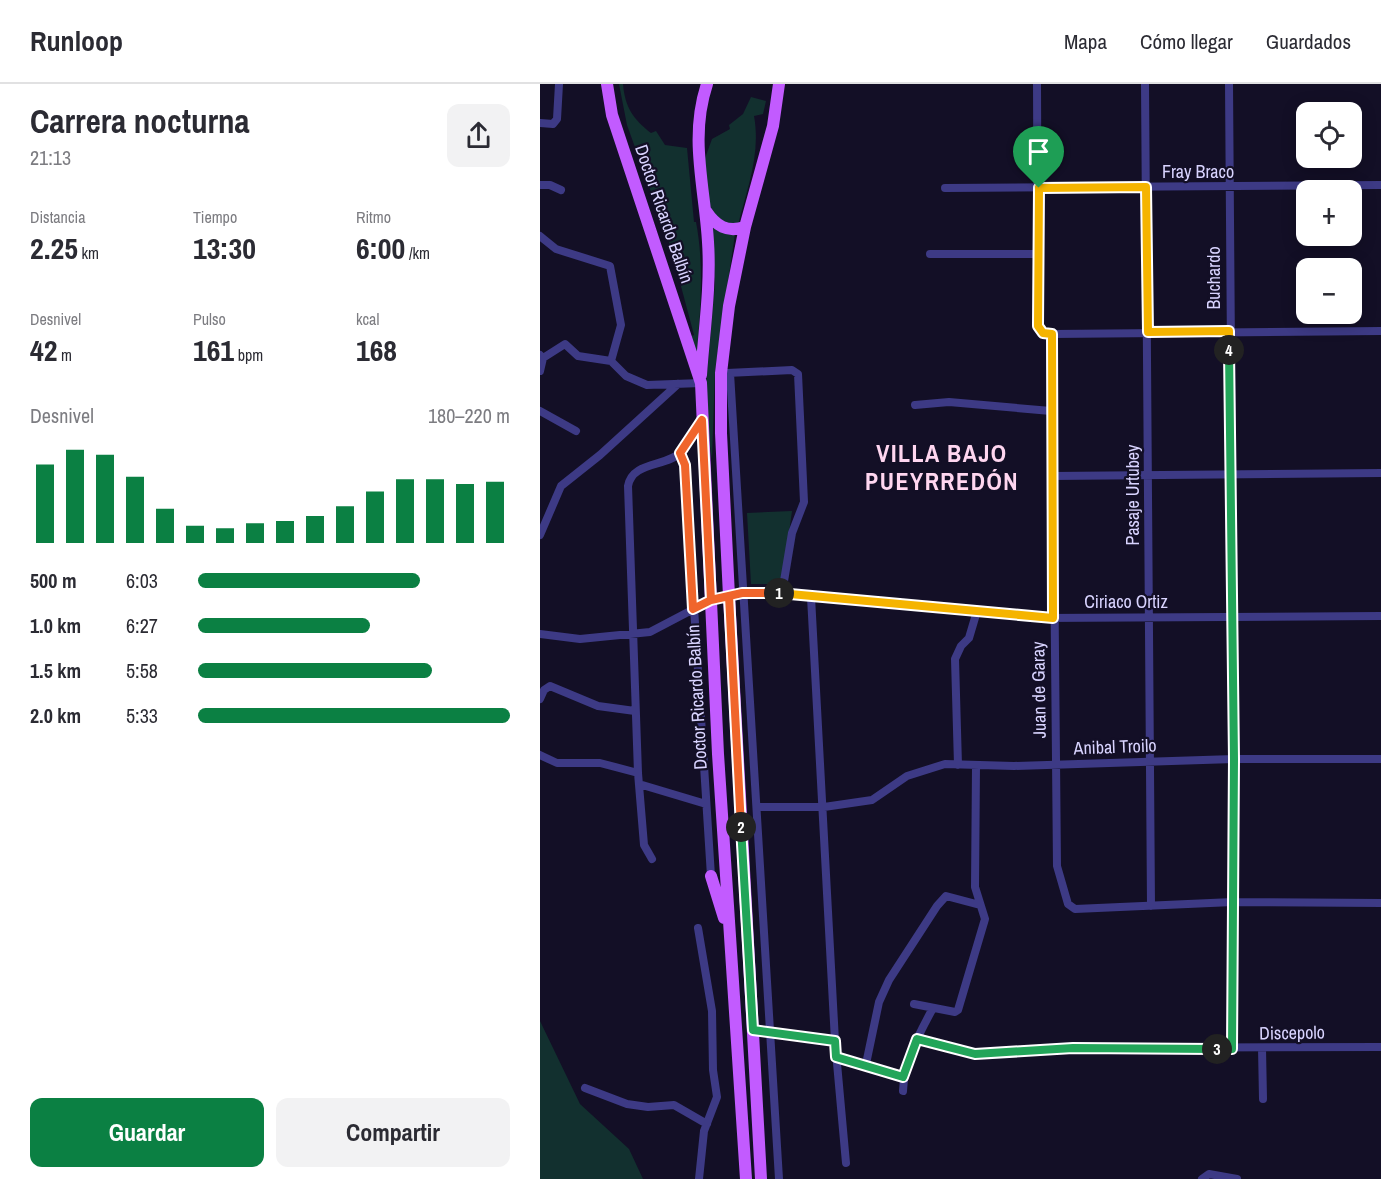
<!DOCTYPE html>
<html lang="es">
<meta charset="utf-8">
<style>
:root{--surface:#fff;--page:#f2f2f3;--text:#2b2b33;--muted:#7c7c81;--line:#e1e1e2;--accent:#0b8043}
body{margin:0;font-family:"Archivo Narrow",sans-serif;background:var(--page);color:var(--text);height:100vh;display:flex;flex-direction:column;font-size:22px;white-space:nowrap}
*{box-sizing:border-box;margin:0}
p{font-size:20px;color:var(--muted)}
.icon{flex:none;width:33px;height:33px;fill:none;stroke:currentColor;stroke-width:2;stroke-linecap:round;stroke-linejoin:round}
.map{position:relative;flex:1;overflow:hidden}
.details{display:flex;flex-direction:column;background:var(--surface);width:540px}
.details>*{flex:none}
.controls{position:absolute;left:756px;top:18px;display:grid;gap:12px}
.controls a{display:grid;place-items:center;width:66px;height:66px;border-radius:12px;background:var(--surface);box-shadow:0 3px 15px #0003;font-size:30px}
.pin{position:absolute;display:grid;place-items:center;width:51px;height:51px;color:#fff;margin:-62px -26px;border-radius:50% 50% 50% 0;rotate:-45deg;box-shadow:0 0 6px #0007}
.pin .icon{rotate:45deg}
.km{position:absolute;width:30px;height:30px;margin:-15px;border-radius:50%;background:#222;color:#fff;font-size:16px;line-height:30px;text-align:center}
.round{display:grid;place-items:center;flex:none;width:63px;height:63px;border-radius:12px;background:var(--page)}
.summary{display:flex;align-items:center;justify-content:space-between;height:102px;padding:0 30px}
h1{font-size:33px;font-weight:700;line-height:45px}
.stats{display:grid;grid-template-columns:repeat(3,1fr);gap:9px;height:102px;padding:6px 30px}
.stats div{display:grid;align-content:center}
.stats b{font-size:30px;font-weight:700}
.stats small{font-size:16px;font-weight:400}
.stats p{font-size:16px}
.chart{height:168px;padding:12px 30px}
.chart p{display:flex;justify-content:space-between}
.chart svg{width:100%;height:108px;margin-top:6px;stroke:var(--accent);stroke-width:6}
.primary-button{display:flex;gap:12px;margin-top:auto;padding:12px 30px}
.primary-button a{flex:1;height:69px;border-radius:12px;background:var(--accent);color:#fff;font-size:24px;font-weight:700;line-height:69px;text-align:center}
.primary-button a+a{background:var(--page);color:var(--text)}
ul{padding:0 30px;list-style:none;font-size:20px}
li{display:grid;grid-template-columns:96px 72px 1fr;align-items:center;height:45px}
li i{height:15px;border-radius:8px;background:var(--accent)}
header{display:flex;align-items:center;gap:36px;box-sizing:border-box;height:84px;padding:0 30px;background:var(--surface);border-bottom:2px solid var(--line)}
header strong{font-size:28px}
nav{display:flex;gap:33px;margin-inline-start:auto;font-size:21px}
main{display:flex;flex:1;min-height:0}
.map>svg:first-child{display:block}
</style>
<header>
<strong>Runloop</strong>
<nav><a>Mapa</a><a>Cómo llegar</a><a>Guardados</a></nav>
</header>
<main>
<section class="details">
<div class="summary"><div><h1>Carrera nocturna</h1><p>21:13</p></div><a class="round"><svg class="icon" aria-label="share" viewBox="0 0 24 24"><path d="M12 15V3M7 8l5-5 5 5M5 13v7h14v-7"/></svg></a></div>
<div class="stats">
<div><p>Distancia</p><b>2.25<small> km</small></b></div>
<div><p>Tiempo</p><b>13:30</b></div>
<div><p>Ritmo</p><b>6:00<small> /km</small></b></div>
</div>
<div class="stats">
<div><p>Desnivel</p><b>42<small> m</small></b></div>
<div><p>Pulso</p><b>161<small> bpm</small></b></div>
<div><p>kcal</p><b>168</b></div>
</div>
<div class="chart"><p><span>Desnivel</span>180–220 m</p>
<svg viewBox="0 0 160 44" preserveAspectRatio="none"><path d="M5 44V12M15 44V6M25 44V8M35 44V17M45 44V30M55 44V37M65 44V38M75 44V36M85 44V35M95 44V33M105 44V29M115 44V23M125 44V18M135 44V18M145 44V20M155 44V19"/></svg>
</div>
<ul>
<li><b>500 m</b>6:03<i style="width:71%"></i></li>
<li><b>1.0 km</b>6:27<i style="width:55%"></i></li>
<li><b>1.5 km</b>5:58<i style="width:75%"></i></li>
<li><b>2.0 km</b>5:33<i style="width:100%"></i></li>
</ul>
<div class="primary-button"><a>Guardar</a><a>Compartir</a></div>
</section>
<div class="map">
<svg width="841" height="1095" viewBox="0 0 841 1095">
<rect width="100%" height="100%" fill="#130f26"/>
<!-- green -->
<path fill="#12302f" d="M79 0H83C85 23 93 35 111 49L116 47 125 61 147 64 154 138H156C165 185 160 231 156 278L149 253 154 251 130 161 87 41Z
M211 13 226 17 223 30 214 32C221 70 207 105 198 141L192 143 167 126 164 77 172 55 190 45 189 41 203 30Z
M172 142 195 150 175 286 172 375 164 324 175 200Z
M252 427 242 500H211L207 429Z
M0 937 40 1020 89 1065 103 1095H0Z"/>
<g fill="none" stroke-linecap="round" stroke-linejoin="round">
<!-- street -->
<path stroke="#3d3a85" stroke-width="8" d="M497 0 498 242 503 249 512 250 517 782 528 820 535 825 693 818 841 819
M605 0 611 822
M689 0 694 675 692 965
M0 39 13 40 17 35 19 0
M0 101H10L21 106
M405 104 841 101
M0 152 16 165 70 182 81 241 71 277
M390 170H498
M512 250 841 247
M0 271 3 274 25 260 38 272 71 277 86 292 107 301 161 299
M0 287 3 274
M187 289 252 286 258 290 264 418 252 449 242 509
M190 289 239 1095
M375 321 409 318 511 327
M0 327 36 347
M140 369 145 381 171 792
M512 392 841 389
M0 451 21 402 60 371 138 300
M271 513 295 957 306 1079
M0 550 40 555 110 548 171 516 220 508 502 534 841 532
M0 615 4 606 10 602 58 622 95 627
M0 671 17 679H60L98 689
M418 681 415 575 421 562 429 554 437 527
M99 700 166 720
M217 723H284L332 716 367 692 405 680 474 682 694 675H841
M112 775 104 761 98 689 88 402C92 377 127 383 141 368 150 359 156 346 162 336
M158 844 172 927 173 986 177 1013 164 1047 159 1095
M374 920 415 928 418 926 445 835 435 803 436 682
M213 946 295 957
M377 955 420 967 447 970 533 964 841 963
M722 964 723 1015
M296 973 363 993
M326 980 339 918 349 896 397 822 406 812 440 821
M45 1004 87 1020 108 1023 134 1021 167 1040
M363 1007C364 977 379 950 393 924
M662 1095 669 1090 697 1095"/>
<!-- primary -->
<path stroke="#c25bff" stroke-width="12" d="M67 0 72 31 161 299 178 670 206 1095
M166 127C176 142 187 149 205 143
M161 291C164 247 171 202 168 158 165 104 149 54 167 0
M171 792 184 834
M221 1095 189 512 181 349V289L189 222 205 143 233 42 239 0"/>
</g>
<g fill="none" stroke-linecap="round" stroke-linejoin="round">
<defs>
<path id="split-1" d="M239 509 513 534 512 250 503 249 498 242 499 104"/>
<path id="split-2" d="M201 743 189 512 171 516 153 525 145 381 140 369 162 336 171 516 202 509H239"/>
<path id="split-3" d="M201 743 213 946 295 957 296 973 363 993 377 955 435 970 533 964 677 965"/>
<path id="split-4" d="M677 965H692L694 675 689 266"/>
<path id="split-5" d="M499 104 606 103 608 248 689 247V266"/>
</defs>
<!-- split-1 casing -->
<use href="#split-1" stroke="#fff" stroke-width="12"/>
<!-- split-2 casing -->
<use href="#split-2" stroke="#fff" stroke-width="12"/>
<!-- split-3 casing -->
<use href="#split-3" stroke="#fff" stroke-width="12"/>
<!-- split-4 casing -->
<use href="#split-4" stroke="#fff" stroke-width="12"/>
<!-- split-5 casing -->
<use href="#split-5" stroke="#fff" stroke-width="12"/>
<!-- split-1 -->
<use href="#split-1" stroke="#f5b400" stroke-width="8"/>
<!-- split-2 -->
<use href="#split-2" stroke="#f0652b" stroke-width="8"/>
<!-- split-3 -->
<use href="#split-3" stroke="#22a559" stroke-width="8"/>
<!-- split-4 -->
<use href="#split-4" stroke="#22a559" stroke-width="8"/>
<!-- split-5 -->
<use href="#split-5" stroke="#f5b400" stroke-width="8"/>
</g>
<g text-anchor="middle" stroke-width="4.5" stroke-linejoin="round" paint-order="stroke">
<!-- street labels -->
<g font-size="18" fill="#d9d4ff" stroke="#130f26">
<text x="658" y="94">Fray Braco</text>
<text transform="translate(124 130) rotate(71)" y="6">Doctor Ricardo Balbín</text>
<text transform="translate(674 194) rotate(-90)" y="6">Buchardo</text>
<text transform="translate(593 411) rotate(-90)" y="6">Pasaje Urtubey</text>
<text x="586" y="524">Ciriaco Ortiz</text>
<text transform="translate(499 606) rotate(-91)" y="6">Juan de Garay</text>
<text transform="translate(157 613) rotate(-93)" y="6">Doctor Ricardo Balbín</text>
<text transform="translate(575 663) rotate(-2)" y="6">Anibal Troilo</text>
<text transform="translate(752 949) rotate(-1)" y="6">Discepolo</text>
</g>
<!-- district labels -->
<g font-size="24" font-weight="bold" letter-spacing="1.5" fill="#ffd6f0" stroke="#130f26">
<text x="402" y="378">VILLA BAJO<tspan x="402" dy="28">PUEYRREDÓN</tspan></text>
</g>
</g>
</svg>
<div class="controls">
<a><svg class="icon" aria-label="locate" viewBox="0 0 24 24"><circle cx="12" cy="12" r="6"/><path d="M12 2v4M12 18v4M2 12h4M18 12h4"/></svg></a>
<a>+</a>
<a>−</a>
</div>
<div class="pin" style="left:499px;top:104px;background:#1e9e55"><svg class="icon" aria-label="arrive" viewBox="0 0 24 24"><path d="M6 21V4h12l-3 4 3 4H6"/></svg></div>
<b class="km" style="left:239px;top:509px">1</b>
<b class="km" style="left:201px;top:743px">2</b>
<b class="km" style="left:677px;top:965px">3</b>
<b class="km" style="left:689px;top:266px">4</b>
</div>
</main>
